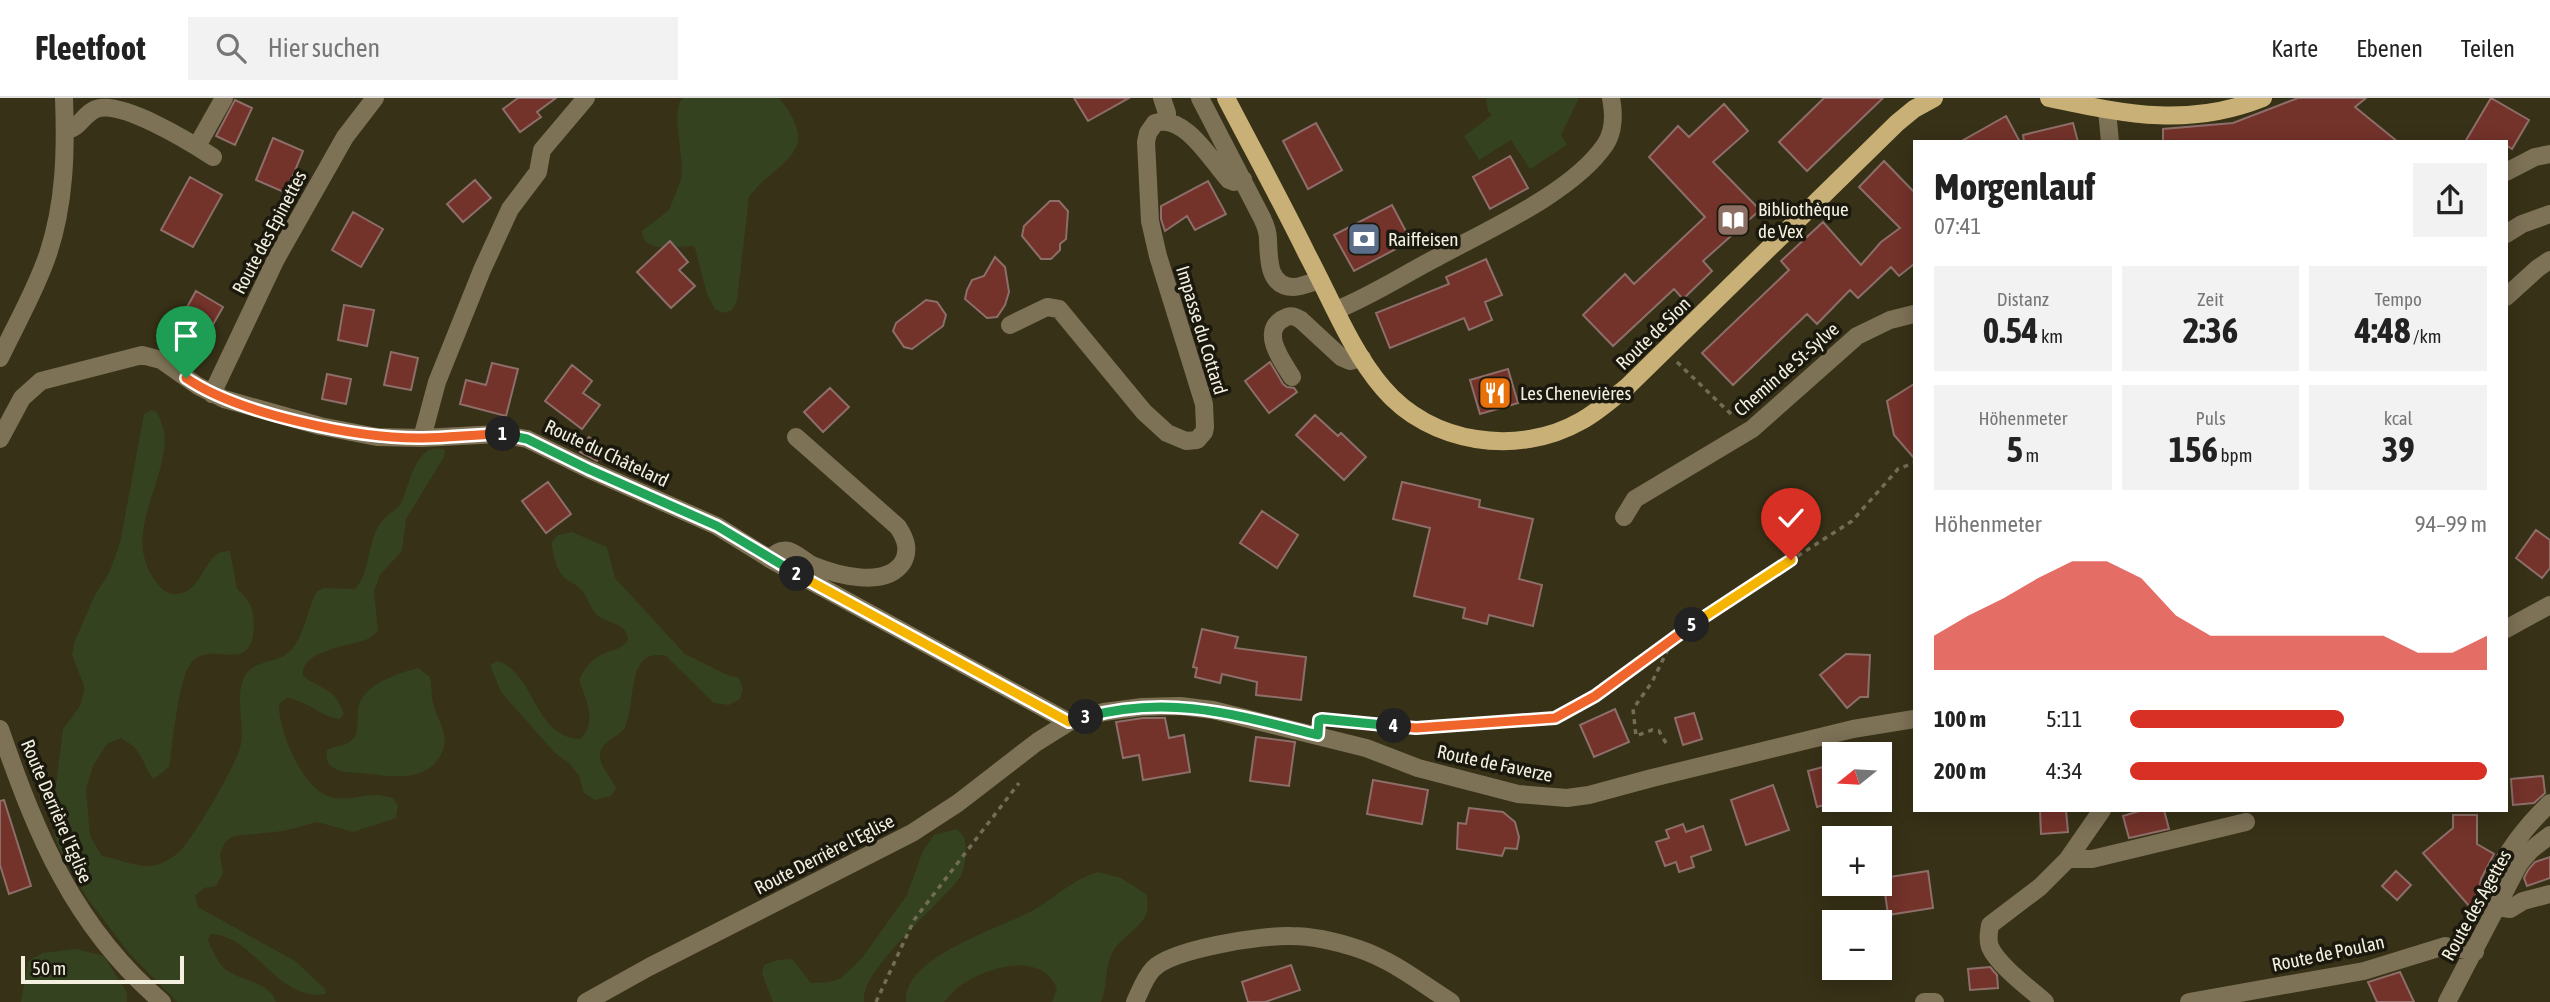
<!DOCTYPE html>
<html lang="de">
<meta charset="utf-8">
<style>
:root{--surface:#fff;--page:#f2f2f2;--text:#222;--muted:#767676;--line:#e0e0e0;--accent:#d93025}
body{margin:0;font-family:"Asap Condensed",sans-serif;background:var(--page);color:var(--text);height:100vh;display:flex;flex-direction:column;font-size:26px;white-space:nowrap}
*{box-sizing:border-box;margin:0}
p{font-size:23px;color:var(--muted)}
.icon{flex:none;width:38px;height:38px;fill:none;stroke:currentColor;stroke-width:2;stroke-linecap:round;stroke-linejoin:round}
.map{position:relative;flex:1;overflow:hidden}
.drawer{position:absolute;left:1913px;top:42px;width:595px;height:672px;display:flex;flex-direction:column;background:var(--surface);border-radius:0px;box-shadow:0 4px 18px #0003}
.drawer>*{flex:none}
.needle{width:46px;rotate:252deg}
.tools{position:absolute;left:1822px;top:644px;display:grid;gap:14px}
.tools a{display:grid;place-items:center;width:70px;height:70px;border-radius:0px;background:var(--surface);box-shadow:0 4px 18px #0003;font-size:35px}
.scale{position:absolute;left:21px;bottom:18px;width:163px;box-sizing:border-box;padding-left:7px;border:4px solid #f3f0e0;border-top:0;font-size:19px;line-height:24px;white-space:nowrap;color:#f3f0e0;-webkit-text-stroke:5px #1b190e;paint-order:stroke}
.pin{position:absolute;display:grid;place-items:center;width:60px;height:60px;color:#fff;margin:-72px -30px;border-radius:50% 50% 50% 0;rotate:-45deg;box-shadow:0 0 7px #0007}
.pin .icon{rotate:45deg}
.km{position:absolute;width:35px;height:35px;margin:-18px;border-radius:50%;background:#222;color:#fff;font-size:19px;line-height:35px;text-align:center}
.round{display:grid;place-items:center;flex:none;width:74px;height:74px;border-radius:0px;background:var(--page)}
.summary{display:flex;align-items:center;justify-content:space-between;height:119px;padding:0 21px}
h1{font-size:38px;font-weight:700;line-height:52px}
.figures{display:grid;grid-template-columns:repeat(3,1fr);gap:10px;height:119px;padding:7px 21px}
.figures div{display:grid;align-content:center;border-radius:0px;background:var(--page);text-align:center}
.figures b{font-size:35px;font-weight:700}
.figures small{font-size:19px;font-weight:400}
.figures p{font-size:19px}
.chart{height:196px;padding:14px 21px}
.chart p{display:flex;justify-content:space-between}
.chart svg{width:100%;height:126px;margin-top:7px;fill:var(--accent);opacity:.7}
ul{padding:0 21px;list-style:none;font-size:23px}
li{display:grid;grid-template-columns:112px 84px 1fr;align-items:center;height:52px}
li i{height:18px;border-radius:9px;background:var(--accent)}
header{display:flex;align-items:center;gap:42px;box-sizing:border-box;height:98px;padding:0 35px;background:var(--surface);border-bottom:2px solid var(--line)}
header strong{font-size:33px}
nav{display:flex;gap:38px;margin-inline-start:auto;font-size:24px}
.search{width:490px;height:63px;background:var(--page);display:flex;align-items:center;gap:18px;box-sizing:border-box;padding:0 24px;border-radius:0px;color:var(--muted);font-size:26px}
.map>svg:first-child{display:block}
</style>
<header>
<strong>Fleetfoot</strong>
<div class="search"><svg class="icon" aria-label="search" viewBox="0 0 24 24"><circle cx="10" cy="10" r="6"/><path d="M15 15l6 6"/></svg>Hier suchen</div>
<nav><a>Karte</a><a>Ebenen</a><a>Teilen</a></nav>
</header>
<div class="map">
<svg width="2550" height="904" viewBox="0 0 2550 904">
<rect width="100%" height="100%" fill="#373117"/>
<!-- green -->
<path fill="#344220" d="M683 0H779C825 57 778 60 749 99L737 203 732 212 723 215 715 211 707 196 695 150 692 148C676 148 643 156 642 133L669 112 681 82 682 69 677 21 679 5Z
M1486 0H1579L1561 37 1567 47 1530 71 1511 42 1479 62 1464 38 1492 17 1488 13Z
M151 312 157 314C163 327 166 336 164 351 159 396 123 442 157 485 161 491 167 496 175 496 205 496 202 451 230 453L237 491C250 502 254 511 254 528 252 580 212 540 191 565 178 581 173 646 169 669L154 681C147 675 147 669 142 661 137 650 131 646 121 640L107 646 94 666 86 690 90 738 102 758C117 761 135 768 149 768 162 768 178 757 185 747 199 730 234 670 240 650 246 627 233 597 246 576 256 562 276 565 288 555 304 541 307 511 317 493L324 490 355 491C372 473 366 441 383 422 389 414 398 413 402 403 410 385 417 341 445 352L444 359 406 421 402 453 380 477 374 493 378 533C378 533 371 540 370 540 353 548 300 551 303 578 324 594 333 587 344 616L340 621C319 618 310 604 287 600L279 606C278 632 302 689 328 698 345 704 360 697 376 697 382 697 387 699 393 700L398 708 396 720 353 734 317 724 284 733 234 738 225 744 220 756 223 775 216 788 204 790 195 798 198 809 295 863 325 891 326 896C277 904 255 837 210 836L208 842C212 851 217 864 225 871 241 884 268 882 276 904H177L129 855 87 800 64 761 55 740 52 718 63 631 80 608 84 593 83 585 72 557 74 545 95 497 109 475 120 445 144 316Z
M572 434 607 449 615 480 685 556 727 577 739 580 743 591 740 601 729 607 714 605 666 558C625 549 637 605 625 629 619 640 601 642 600 657 599 669 613 680 616 691L611 698 595 702 584 695 579 678 571 667 554 654 501 594 490 567 497 563C535 574 534 640 580 641 598 624 586 602 579 582 584 571 591 561 603 556 614 551 621 552 628 542 626 523 608 527 596 516 590 510 588 499 582 493 577 486 570 485 565 480 555 471 554 457 551 445L558 437Z
M418 570 430 579C432 587 431 597 433 605 437 621 449 635 443 652 430 687 388 678 361 675 351 674 339 676 330 667 326 663 326 658 327 652 336 647 350 648 355 638 359 631 357 619 358 611 362 586 397 576 418 570Z
M957 731C959 734 963 736 964 739 968 749 965 773 959 781 938 808 860 872 864 904H773L762 876 764 867 777 862 792 861 811 885 829 884 841 880 862 860 907 797 922 755 934 737Z
M1098 774 1121 780 1146 796C1156 830 1120 832 1110 860 1105 874 1107 890 1101 904H1052L1057 891C1042 852 986 869 960 888 954 892 949 899 944 904H906C903 857 1006 829 1037 810 1058 797 1074 781 1098 774Z
M76 851 104 858 127 895V904H21L28 863 43 855Z"/>
<!-- building -->
<path fill="#73322a" stroke="#8d6e69" stroke-width="2" d="M518 0H556L537 14 541 19 520 34 503 11Z
M1074 0H1129L1088 23Z
M1824 0H1883L1807 73 1779 44Z
M2298 0H2366L2355 9 2398 44H2163V31L2233 25Z
M2491 0 2529 22 2512 51 2506 47V44H2465Z
M235 2 252 10 235 47 216 38Z
M1724 6 1748 33 1713 64 1760 112 1703 163 1712 173 1683 201 1674 191 1613 248 1583 217 1625 176 1634 186 1705 119 1649 59 1678 28 1689 39Z
M2006 18 2020 44H1960Z
M1316 25 1342 72 1308 91 1283 43Z
M2073 25 2078 44H2024L2023 37Z
M273 40 303 53 286 95 256 82Z
M1510 58 1528 90 1490 111 1473 79Z
M1884 63 1914 94V166L1899 178 1891 169 1858 200 1850 192 1817 226 1807 216 1733 287 1702 255 1789 172 1781 163 1823 124 1861 167 1881 144 1900 130 1859 89Z
M190 79 222 97 193 149 161 132Z
M475 82 491 100 463 124 447 106Z
M1208 83 1226 116 1195 132 1187 118 1165 133 1161 121V108Z
M1050 103H1059L1068 113 1066 141 1060 146V152L1051 161H1041L1022 138 1024 128Z
M1392 107 1411 143 1354 173 1334 137Z
M353 114 383 131 361 169 332 152Z
M670 143 688 164 679 172 695 188 671 210 637 174Z
M995 159 1005 169 1009 194 1005 207 997 219 987 220 965 201 967 192 972 182 984 178Z
M1486 161 1502 197 1485 204 1492 222 1469 232 1464 220 1390 250 1376 215 1449 186 1446 179Z
M196 193 223 209 199 251 172 236Z
M926 202 937 204 946 217 943 228 912 251 904 249 893 233 896 225Z
M344 207 374 212 367 248 338 242Z
M391 254 418 260 411 292 384 287Z
M1270 264 1283 286 1287 289 1294 290 1297 294 1269 315 1245 283Z
M492 265 518 271 506 318 460 306 466 282 486 287Z
M572 267 592 283 583 295 600 307 582 331 545 303Z
M1508 271 1518 305 1480 316 1470 282Z
M327 276 351 281 346 306 322 301Z
M1914 286V360L1894 337 1887 303Z
M830 290 849 309 823 334 804 314Z
M1315 317 1338 338 1341 335 1366 359 1344 382 1296 337Z
M589 339 605 349 597 363 580 354Z
M548 384 571 416 546 435 522 403Z
M1402 384 1480 402 1479 409 1533 421 1519 481 1542 487 1533 528 1489 517 1487 526 1463 520 1465 510 1414 498 1430 430 1393 421Z
M1262 413 1298 437 1277 470 1240 445Z
M2536 432 2550 442V470L2542 480 2516 460Z
M1202 531 1238 539 1235 550 1306 559 1301 602 1256 597 1257 584 1222 576 1220 585 1195 579 1197 570 1193 569Z
M1846 556 1870 557 1868 599H1860L1847 610 1820 577Z
M1615 611 1629 644 1594 659 1580 627Z
M1694 615 1702 641 1683 647 1675 620Z
M1143 620H1165L1169 640 1184 637 1190 674 1143 682 1139 657 1123 660 1116 624Z
M1256 639 1295 644 1289 688 1250 683Z
M1834 666V704L1817 709 1808 673Z
M2543 678 2545 695 2534 705 2513 707 2511 681Z
M1373 682 1428 692 1422 726 1367 716Z
M1773 687 1789 732 1746 747 1731 702Z
M4 702 31 788 9 796 0 767V703Z
M1469 710 1503 714 1515 724 1519 739 1517 751 1505 750 1502 758 1457 751 1458 725 1466 726Z
M2040 712H2066L2068 734 2041 736Z
M2143 712H2164L2169 731 2129 740 2123 718Z
M2453 717H2477V746L2494 756 2481 781 2480 787 2484 794 2470 809 2423 755 2453 730Z
M1683 726 1686 734 1703 728 1711 752 1691 759 1694 769 1679 774 1676 764 1665 768 1656 744 1669 740 1666 732Z
M2550 759V780L2527 788 2524 780 2528 772 2535 764Z
M1928 773 1933 810 1888 817 1883 780Z
M2396 773 2411 787 2397 802 2382 788Z
M1291 867 1300 892 1265 904H1248L1242 884Z
M1990 869 1997 877 1998 890 1970 892 1968 871Z
M2400 874 2414 904H2377L2368 884Z"/>
<g fill="none" stroke-linecap="round" stroke-linejoin="round">
<!-- path -->
<path stroke="#726d56" stroke-width="3.5" stroke-dasharray="5 5" stroke-linecap="butt" d="M1677 264 1734 319
M1338 621 1416 630 1555 620 1595 598 1669 541 1852 423 1898 371 1914 365
M1666 645 1659 633 1652 632 1636 638 1633 611 1652 584 1670 547 1669 541
M876 904 914 822 1019 685"/>
<!-- minor -->
<path stroke="#7d7156" stroke-width="18" d="M1162 0 1167 15V23
M1200 0 1262 120C1265 126 1268 134 1268 141 1269 159 1267 189 1294 189 1302 189 1312 184 1320 182
M2107 12 2110 44
M65 32C80 31 83 16 96 11 122 2 190 44 213 59
M197 48 224 0
M2506 74 2535 59 2550 56
M2506 136 2522 126 2550 116
M2506 199 2538 170 2550 162
M1336 212C1371 198 1403 177 1436 160 1487 132 1572 95 1605 47 1614 34 1614 15 1611 0
M1010 227 1047 209 1059 211 1144 314 1167 335 1186 343 1197 342 1204 334 1205 329 1204 306 1158 158 1150 123 1146 44 1148 35 1155 25C1185 15 1212 64 1229 82L1234 84 1243 81
M0 260C16 226 36 192 48 156 65 105 66 53 64 0
M1292 279C1283 264 1261 236 1281 222 1289 217 1293 217 1301 222L1341 259 1350 263 1362 260
M212 296 276 161 345 39 375 0
M422 340 437 284 482 172 510 111 538 74 542 52 586 0
M0 341 22 300 41 283 142 257 161 262 198 288 224 301 320 328 377 339 422 340 499 336 527 341 588 371 717 428 770 461 1069 624
M1624 419 1635 401 1752 331 1857 238 1890 222 1914 216
M770 461C775 455 781 451 789 453 798 456 804 463 812 467 836 477 886 491 903 464 910 451 905 440 898 429L796 339
M2506 531 2550 507
M0 631C37 738 74 829 162 904
M2068 761H2092L2246 724
M2491 786C2507 753 2524 730 2550 705
M2497 809 2510 811 2523 803 2550 796
M586 904 649 869 912 735 958 705 1037 644 1069 624 1104 614 1142 609 1180 608 1213 612 1366 650 1418 670 1518 696 1567 700 1589 697 1652 680 1853 631 1914 621
M1135 904C1140 894 1145 879 1153 871 1172 851 1262 837 1291 838 1313 838 1338 844 1359 851 1392 862 1421 885 1451 904
M1924 904H1935
M2045 904C2029 890 1998 867 1990 849 1987 841 1989 834 1990 827L2040 789 2068 761 2102 712
M2189 904 2364 873 2445 848 2475 854
M2447 904 2519 766 2531 752 2550 737"/>
<!-- major -->
<path stroke="#c8b077" stroke-width="18" d="M1226 0C1253 52 1281 103 1307 156 1330 199 1351 253 1383 290 1430 346 1518 359 1581 323 1599 313 1613 300 1628 288L1897 25 1914 11 1934 0
M2049 0C2126 16 2188 30 2263 0"/>
</g>
<g fill="none" stroke-linecap="round" stroke-linejoin="round">
<defs>
<path id="split-1" d="M186 280C238 316 359 341 423 340 449 340 476 336 503 336"/>
<path id="split-2" d="M503 336 527 341 588 371 717 428 797 476"/>
<path id="split-3" d="M797 476 1069 624 1086 619"/>
<path id="split-4" d="M1086 619C1171 596 1236 617 1318 637L1319 622 1322 621 1394 628"/>
<path id="split-5" d="M1394 628 1416 630 1555 620 1595 598 1692 527"/>
<path id="split-6" d="M1692 527 1791 462"/>
</defs>
<!-- split-1 casing -->
<use href="#split-1" stroke="#fff" stroke-width="14"/>
<!-- split-2 casing -->
<use href="#split-2" stroke="#fff" stroke-width="14"/>
<!-- split-3 casing -->
<use href="#split-3" stroke="#fff" stroke-width="14"/>
<!-- split-4 casing -->
<use href="#split-4" stroke="#fff" stroke-width="14"/>
<!-- split-5 casing -->
<use href="#split-5" stroke="#fff" stroke-width="14"/>
<!-- split-6 casing -->
<use href="#split-6" stroke="#fff" stroke-width="14"/>
<!-- split-1 -->
<use href="#split-1" stroke="#f0652b" stroke-width="9"/>
<!-- split-2 -->
<use href="#split-2" stroke="#22a559" stroke-width="9"/>
<!-- split-3 -->
<use href="#split-3" stroke="#f5b400" stroke-width="9"/>
<!-- split-4 -->
<use href="#split-4" stroke="#22a559" stroke-width="9"/>
<!-- split-5 -->
<use href="#split-5" stroke="#f0652b" stroke-width="9"/>
<!-- split-6 -->
<use href="#split-6" stroke="#f5b400" stroke-width="9"/>
</g>
<!-- icons -->
<defs>
<symbol id="library-square" viewBox="-11 -11 22 22"><rect x="-9" y="-9" width="18" height="18" rx="4" fill="#8d6e63" stroke="#1b190e"/><path d="M-6-4Q-3-5.5-.7-3.5V5Q-3 3-6 4ZM6-4Q3-5.5 .7-3.5V5Q3 3 6 4Z" fill="#fff"/></symbol>
<symbol id="bank-square" viewBox="-11 -11 22 22"><rect x="-9" y="-9" width="18" height="18" rx="4" fill="#5c6f8a" stroke="#1b190e"/><path d="M-6-4H6V4H-6ZM0-2.3a2.3 2.3 0 1 0 0 4.6a2.3 2.3 0 1 0 0-4.6Z" fill="#fff"/></symbol>
<symbol id="restaurant-square" viewBox="-11 -11 22 22"><rect x="-9" y="-9" width="18" height="18" rx="4" fill="#e8710a" stroke="#1b190e"/><path d="M-5-6h1v4h1v-4h1v4h1v-4h1v5L-1.5 .5V6h-2V.5L-5-1ZM5-6V6H3V1.5H1.5Q1.5-4 5-6Z" fill="#fff"/></symbol>
</defs>
<g fill-rule="evenodd">
<use href="#library-square" x="1714" y="103" width="38" height="38"/>
<use href="#bank-square" x="1345" y="122" width="38" height="38"/>
<use href="#restaurant-square" x="1476" y="276" width="38" height="38"/>
</g>
<g text-anchor="middle" stroke-width="7" stroke-linejoin="round" paint-order="stroke">
<!-- poi labels -->
<g font-size="19" fill="#f3f0e0" stroke="#1b190e" text-anchor="start">
<text x="1758" y="118">Bibliothèque<tspan x="1758" dy="22">de Vex</tspan></text>
<text x="1388" y="148">Raiffeisen</text>
<text x="1520" y="302">Les Chenevières</text>
</g>
<!-- street labels -->
<g font-size="19" fill="#f3f0e0" stroke="#1b190e">
<text transform="translate(269 134) rotate(-62)" y="7">Route des Epinettes</text>
<text transform="translate(1202 232) rotate(73)" y="7">Impasse du Cottard</text>
<text transform="translate(1653 235) rotate(-44)" y="7">Route de Sion</text>
<text transform="translate(1786 271) rotate(-41)" y="7">Chemin de St-Sylve</text>
<text transform="translate(607 355) rotate(25)" y="7">Route du Châtelard</text>
<text transform="translate(1495 665) rotate(12)" y="7">Route de Faverze</text>
<text transform="translate(57 713) rotate(67)" y="7">Route Derrière l'Eglise</text>
<text transform="translate(824 756) rotate(-27)" y="7">Route Derrière l'Eglise</text>
<text transform="translate(2476 807) rotate(-61)" y="7">Route des Agettes</text>
<text transform="translate(2328 855) rotate(-12)" y="7">Route de Poulan</text>
</g>
</g>
</svg>
<div class="tools">
<a><svg class="needle" viewBox="-14 -14 28 28"><path d="M0-13l5 13h-10z" fill="#e53935"/><path d="M0 13l5-13h-10z" fill="#767676"/></svg></a>
<a>+</a>
<a>−</a>
</div>
<div class="scale">50 m</div>
<div class="pin" style="left:186px;top:280px;background:#1e9e55"><svg class="icon" aria-label="arrive" viewBox="0 0 24 24"><path d="M6 21V4h12l-3 4 3 4H6"/></svg></div>
<div class="pin" style="left:1791px;top:462px;background:#d93025"><svg class="icon" aria-label="check" viewBox="0 0 24 24"><path d="M5 12l5 5 9-10"/></svg></div>
<b class="km" style="left:503px;top:336px">1</b>
<b class="km" style="left:797px;top:476px">2</b>
<b class="km" style="left:1086px;top:619px">3</b>
<b class="km" style="left:1394px;top:628px">4</b>
<b class="km" style="left:1692px;top:527px">5</b>
<section class="drawer">
<div class="summary"><div><h1>Morgenlauf</h1><p>07:41</p></div><a class="round"><svg class="icon" aria-label="share" viewBox="0 0 24 24"><path d="M12 15V3M7 8l5-5 5 5M5 13v7h14v-7"/></svg></a></div>
<div class="figures">
<div><p>Distanz</p><b>0.54<small> km</small></b></div>
<div><p>Zeit</p><b>2:36</b></div>
<div><p>Tempo</p><b>4:48<small> /km</small></b></div>
</div>
<div class="figures">
<div><p>Höhenmeter</p><b>5<small> m</small></b></div>
<div><p>Puls</p><b>156<small> bpm</small></b></div>
<div><p>kcal</p><b>39</b></div>
</div>
<div class="chart"><p><span>Höhenmeter</span>94–99 m</p>
<svg viewBox="0 0 160 44" preserveAspectRatio="none"><path d="M0 44V32L10 25L20 19L30 12L40 6L50 6L60 12L70 25L80 32L90 32L100 32L110 32L120 32L130 32L140 38L150 38L160 32V44z"/></svg>
</div>
<ul>
<li><b>100 m</b>5:11<i style="width:60%"></i></li>
<li><b>200 m</b>4:34<i style="width:100%"></i></li>
</ul>
</section>
</div>
